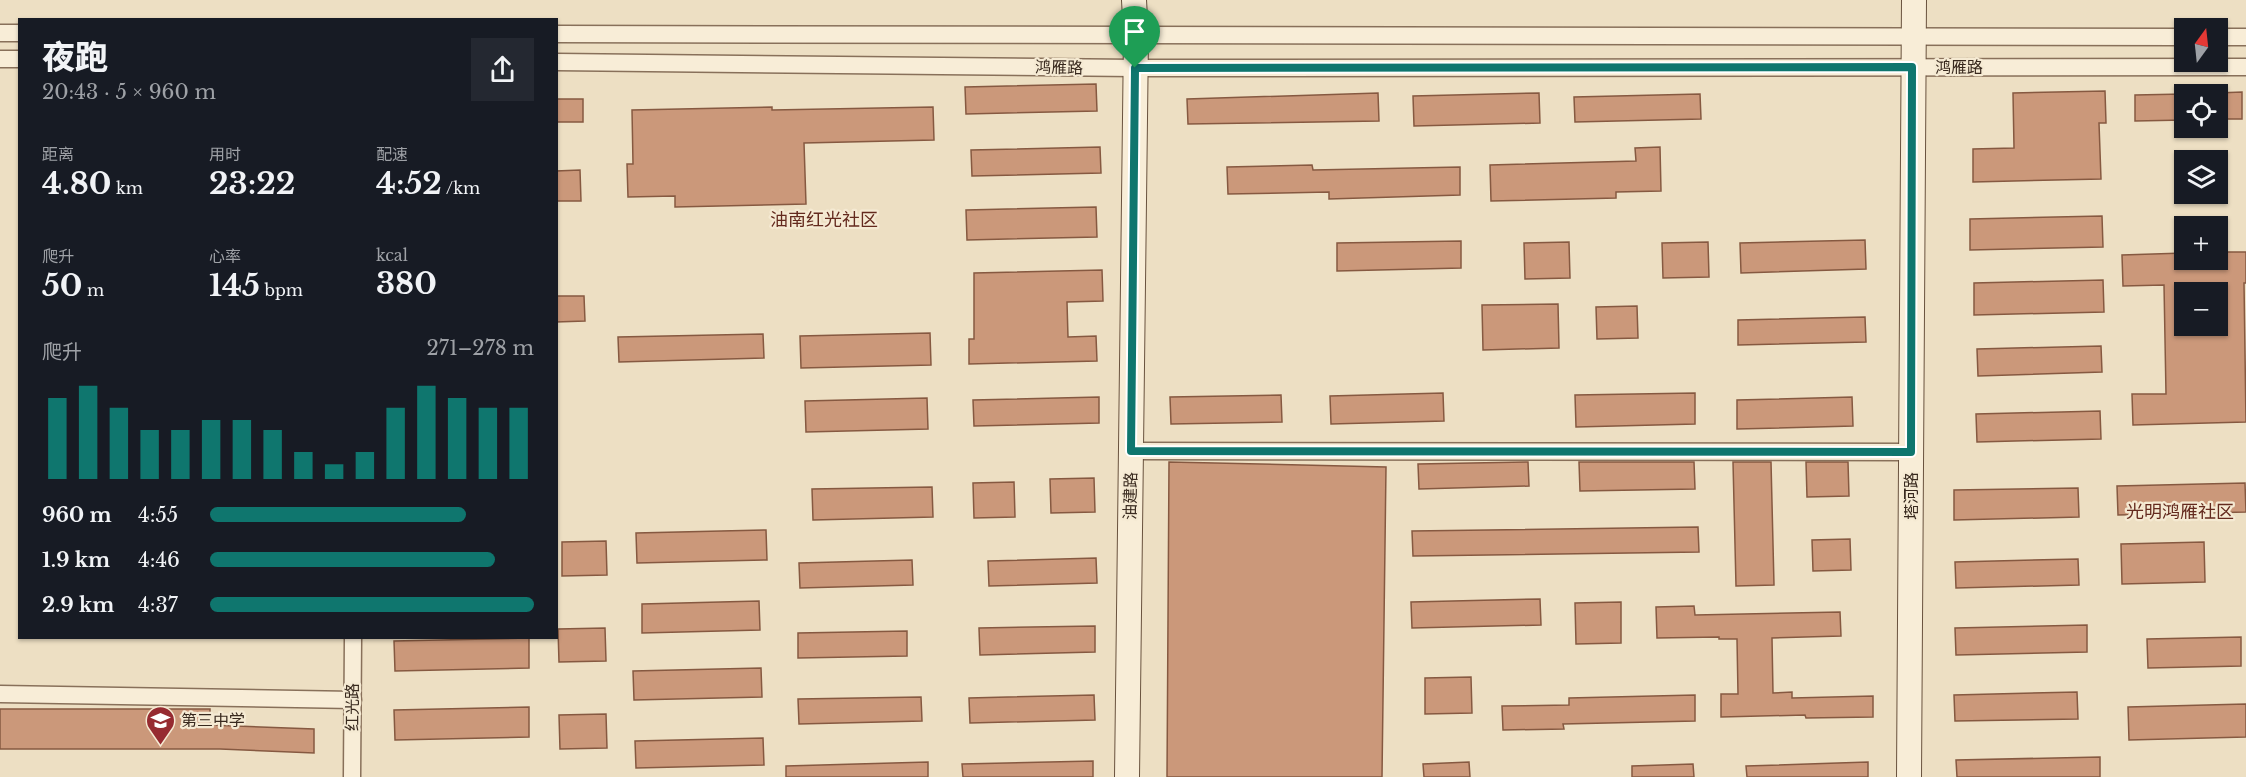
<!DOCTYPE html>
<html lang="zh">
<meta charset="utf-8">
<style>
:root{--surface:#171b24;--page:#242831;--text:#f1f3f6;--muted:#9ea1a6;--accent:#0f766e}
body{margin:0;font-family:"Libre Baskerville","Noto Sans SC",serif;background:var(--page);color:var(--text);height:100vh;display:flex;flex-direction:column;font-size:22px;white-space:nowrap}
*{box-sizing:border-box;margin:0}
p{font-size:20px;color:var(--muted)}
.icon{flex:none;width:33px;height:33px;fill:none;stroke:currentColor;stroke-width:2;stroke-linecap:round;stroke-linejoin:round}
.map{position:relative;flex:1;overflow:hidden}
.side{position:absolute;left:18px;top:18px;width:540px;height:621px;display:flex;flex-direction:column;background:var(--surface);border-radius:0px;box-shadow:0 2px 4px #0004}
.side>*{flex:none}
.needle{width:39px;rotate:15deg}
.buttons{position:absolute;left:2174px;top:18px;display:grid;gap:12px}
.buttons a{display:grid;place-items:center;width:54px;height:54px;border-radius:0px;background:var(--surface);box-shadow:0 2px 4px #0004;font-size:30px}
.pin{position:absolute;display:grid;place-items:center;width:51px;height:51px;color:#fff;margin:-62px -26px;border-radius:50% 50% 50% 0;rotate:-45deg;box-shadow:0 0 6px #0007}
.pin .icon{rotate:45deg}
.round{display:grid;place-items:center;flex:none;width:63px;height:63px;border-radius:0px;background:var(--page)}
.head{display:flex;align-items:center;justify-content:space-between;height:102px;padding:0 24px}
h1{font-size:33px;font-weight:800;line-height:45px}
.figures{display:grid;grid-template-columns:repeat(3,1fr);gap:9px;height:102px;padding:6px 24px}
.figures div{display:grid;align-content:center}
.figures b{font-size:30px;font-weight:800}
.figures small{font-size:16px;font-weight:400}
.figures p{font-size:16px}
.chart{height:168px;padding:12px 24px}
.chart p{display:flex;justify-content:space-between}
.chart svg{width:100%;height:108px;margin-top:6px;stroke:var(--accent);stroke-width:6}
ul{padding:0 24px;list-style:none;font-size:20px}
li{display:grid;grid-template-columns:96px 72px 1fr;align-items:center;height:45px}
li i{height:15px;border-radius:8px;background:var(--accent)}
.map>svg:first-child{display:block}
</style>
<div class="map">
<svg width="2246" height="777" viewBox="0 0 2246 777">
<rect width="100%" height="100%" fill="#eddfc3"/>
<!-- building -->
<path fill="#cb987a" stroke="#865941" stroke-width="1.5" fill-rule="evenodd" d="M1096 84 1097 111 966 114 965 87Z
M2105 91 2106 123H2099L2101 179 1973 182V149L2014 148 2013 93Z
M2242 92V119H2217V93Z
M1378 93 1379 121 1188 124 1187 99Z
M1539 93 1540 123 1414 126 1413 96Z
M1700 94 1701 119 1575 122 1574 97Z
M2184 94V120L2135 121V95Z
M556 99H583V122H556Z
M772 107V110L933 107 934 140 804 143 806 204 675 207V196L628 197 627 164H633L632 110Z
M1100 147 1101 173 972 176 971 150Z
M1660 147 1661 191 1616 192V198L1491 201 1490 165 1636 161 1635 148Z
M1312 165 1313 170 1460 167V195L1329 199V192L1228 194 1227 167Z
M580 170 581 201H556V171Z
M1096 207 1097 237 967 240 966 210Z
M2102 216 2103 247 1970 250V219Z
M1865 240 1866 269 1741 273 1740 243Z
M1461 241V268L1337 271V243Z
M1569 242 1570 278 1525 279 1524 243Z
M1708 242 1709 277 1663 278 1662 243Z
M2217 252H2246V283H2244L2246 422 2133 425 2132 394H2166L2164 285 2123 286 2122 255 2184 253V260H2217ZM2184 284H2217V326H2184Z
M1102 270 1103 301 1067 302 1068 337 1096 336 1097 361 969 364V339H974V273Z
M2103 280 2104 312 1974 315V283Z
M556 296H584L585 321 556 322Z
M1558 304 1559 348 1483 350 1482 305Z
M1637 306 1638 338 1597 339 1596 307Z
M1865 317 1866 342 1738 345V320Z
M930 333 931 365 801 368 800 336Z
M763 334 764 358 619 362 618 337Z
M2101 346 2102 372 1978 376 1977 349Z
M1443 393 1444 421 1331 424 1330 396Z
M1695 393V424L1576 427 1575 395Z
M1281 395 1282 422 1171 424 1170 397Z
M1099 397V423L974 426 973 400Z
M1852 397 1853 426 1737 429V400Z
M927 398 928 429 806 432 805 401Z
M2100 411 2101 439 1977 442 1976 414Z
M1169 462 1386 467 1382 777H1167Z
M1528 462 1529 486 1419 489 1418 464Z
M1579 462H1694L1695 489 1580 491Z
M1733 462H1771L1774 585 1736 586Z
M1806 462H1848L1849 496 1807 497Z
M1094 478 1095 512 1051 513 1050 479Z
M1014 482 1015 517 974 518 973 483Z
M2245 483 2246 512 2118 515 2117 486Z
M932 487 933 517 813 520 812 489Z
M2078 488 2079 517 1954 520V490Z
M1698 527 1699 552 1413 556 1412 531Z
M766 530 767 560 637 563 636 533Z
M1850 539 1851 570 1813 571 1812 540Z
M606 541 607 575 562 576V542Z
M2204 542 2205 582 2122 584 2121 544Z
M1096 558 1097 583 989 586 988 561Z
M2078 559 2079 585 1956 588 1955 562Z
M912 560 913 585 800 588 799 563Z
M1540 599 1541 625 1412 628 1411 602Z
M759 601 760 630 642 633V604Z
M1621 602V643L1576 644 1575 603Z
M1694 606 1695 615 1840 612 1841 636 1772 638 1773 693 1792 692V698L1873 696V717L1806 718 1805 715 1721 717V694H1738L1737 639H1719V637L1657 638 1656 607Z
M2087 625V652L1956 655 1955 628Z
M1095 626V652L980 655 979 628Z
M605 628 606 661 559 662 558 629Z
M907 631V656L798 658V633Z
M2241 637V666L2148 668 2147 639Z
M529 638V668L395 671 394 641Z
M761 668 762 697 634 700 633 671Z
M1471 677 1472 713 1425 714V678Z
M2077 692 2078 719 1955 721 1954 695Z
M1094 695 1095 720 970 723 969 698Z
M1695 695V721L1563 724 1564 729 1503 730 1502 706 1569 705V698Z
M921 697 922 721 799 724 798 699Z
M2246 704V737L2129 740 2128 707Z
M529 707V737L395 740 394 710Z
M0 709H210V725L314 729V753L220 749H0Z
M606 714 607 748 560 749 559 715Z
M763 738 764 765 636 768 635 741Z
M2100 757V777H1957L1956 760Z
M1093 761V777H963L962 764Z
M928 762V777H786V766Z
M1469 762 1470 777H1424L1423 764Z
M1868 762V777H1747L1746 766Z
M1693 764 1694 777H1632V766Z"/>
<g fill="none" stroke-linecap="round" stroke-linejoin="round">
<defs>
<path id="street" d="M0 33H20
M556 34 2184 37
M2217 37H2246
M0 59H20
M556 62 1135 68 2246 67
M1131 451 1911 452
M0 694 353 700
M352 777 353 638"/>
<path id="secondary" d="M1127 777 1136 36 1134 0
M1909 777 1914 0"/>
</defs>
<!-- street casing -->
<use href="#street" stroke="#88705a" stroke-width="19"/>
<!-- secondary casing -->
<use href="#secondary" stroke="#69523e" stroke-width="26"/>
<!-- street -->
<use href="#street" stroke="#f8edd7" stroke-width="16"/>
<!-- secondary -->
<use href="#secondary" stroke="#f8edd7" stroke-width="24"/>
</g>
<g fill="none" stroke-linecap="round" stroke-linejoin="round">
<defs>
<path id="route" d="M1912 67 1911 452 1131 451 1135 68Z"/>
</defs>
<!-- route casing -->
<use href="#route" stroke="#fff" stroke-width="12"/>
<!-- route -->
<use href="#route" stroke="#0f766e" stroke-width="8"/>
</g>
<!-- icons -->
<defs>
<symbol id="school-pin" viewBox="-11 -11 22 30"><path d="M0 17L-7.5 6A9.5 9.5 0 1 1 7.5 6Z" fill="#962b31" stroke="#f5ead3"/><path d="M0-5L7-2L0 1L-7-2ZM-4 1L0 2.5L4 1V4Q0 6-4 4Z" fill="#fff"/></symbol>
</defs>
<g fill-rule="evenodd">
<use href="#school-pin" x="144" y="704" width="33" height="45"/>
</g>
<g text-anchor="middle" stroke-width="4.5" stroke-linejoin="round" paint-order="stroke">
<!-- street labels -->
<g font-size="16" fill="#38291e" stroke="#f5ead3">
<text transform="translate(1059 67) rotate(1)" y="6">鸿雁路</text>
<text x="1959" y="73">鸿雁路</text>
<text transform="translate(1130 496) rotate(-89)" y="6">油建路</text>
<text transform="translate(1911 496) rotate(-90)" y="6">塔河路</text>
<text transform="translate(352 707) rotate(-90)" y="6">红光路</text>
</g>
<!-- poi labels -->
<g font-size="16" fill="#38291e" stroke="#f5ead3" text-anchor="start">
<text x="181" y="726">第三中学</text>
</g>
<!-- neighbourhood labels -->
<g font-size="18" fill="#642a1e" stroke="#f5ead3">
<text x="824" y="226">油南红光社区</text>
<text x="2180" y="518">光明鸿雁社区</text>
</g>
</g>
</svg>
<div class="buttons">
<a><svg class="needle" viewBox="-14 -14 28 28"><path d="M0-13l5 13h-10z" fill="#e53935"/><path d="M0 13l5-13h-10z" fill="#9ea1a6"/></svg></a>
<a><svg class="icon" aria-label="locate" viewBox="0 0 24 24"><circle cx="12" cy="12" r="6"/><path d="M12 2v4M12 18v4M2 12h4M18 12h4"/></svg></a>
<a><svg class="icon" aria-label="layers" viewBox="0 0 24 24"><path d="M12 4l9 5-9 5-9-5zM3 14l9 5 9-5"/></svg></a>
<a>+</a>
<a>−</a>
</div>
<div class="pin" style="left:1135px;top:68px;background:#1e9e55"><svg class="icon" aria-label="arrive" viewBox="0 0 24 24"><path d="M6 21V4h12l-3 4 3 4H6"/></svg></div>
<section class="side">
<div class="head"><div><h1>夜跑</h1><p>20:43 · 5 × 960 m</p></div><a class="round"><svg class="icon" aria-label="share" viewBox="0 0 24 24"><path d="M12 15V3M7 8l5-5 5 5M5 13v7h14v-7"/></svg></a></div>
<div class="figures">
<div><p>距离</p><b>4.80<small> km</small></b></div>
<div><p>用时</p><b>23:22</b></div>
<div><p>配速</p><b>4:52<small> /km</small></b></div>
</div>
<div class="figures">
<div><p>爬升</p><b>50<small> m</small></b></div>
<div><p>心率</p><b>145<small> bpm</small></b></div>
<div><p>kcal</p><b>380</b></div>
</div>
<div class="chart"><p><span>爬升</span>271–278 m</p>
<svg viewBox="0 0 160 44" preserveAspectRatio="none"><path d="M5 44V11M15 44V6M25 44V15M35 44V24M45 44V24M55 44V20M65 44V20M75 44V24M85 44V33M95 44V38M105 44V33M115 44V15M125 44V6M135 44V11M145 44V15M155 44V15"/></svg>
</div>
<ul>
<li><b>960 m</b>4:55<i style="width:79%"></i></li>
<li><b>1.9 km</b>4:46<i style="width:88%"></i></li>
<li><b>2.9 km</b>4:37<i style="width:100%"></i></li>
</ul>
</section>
</div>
